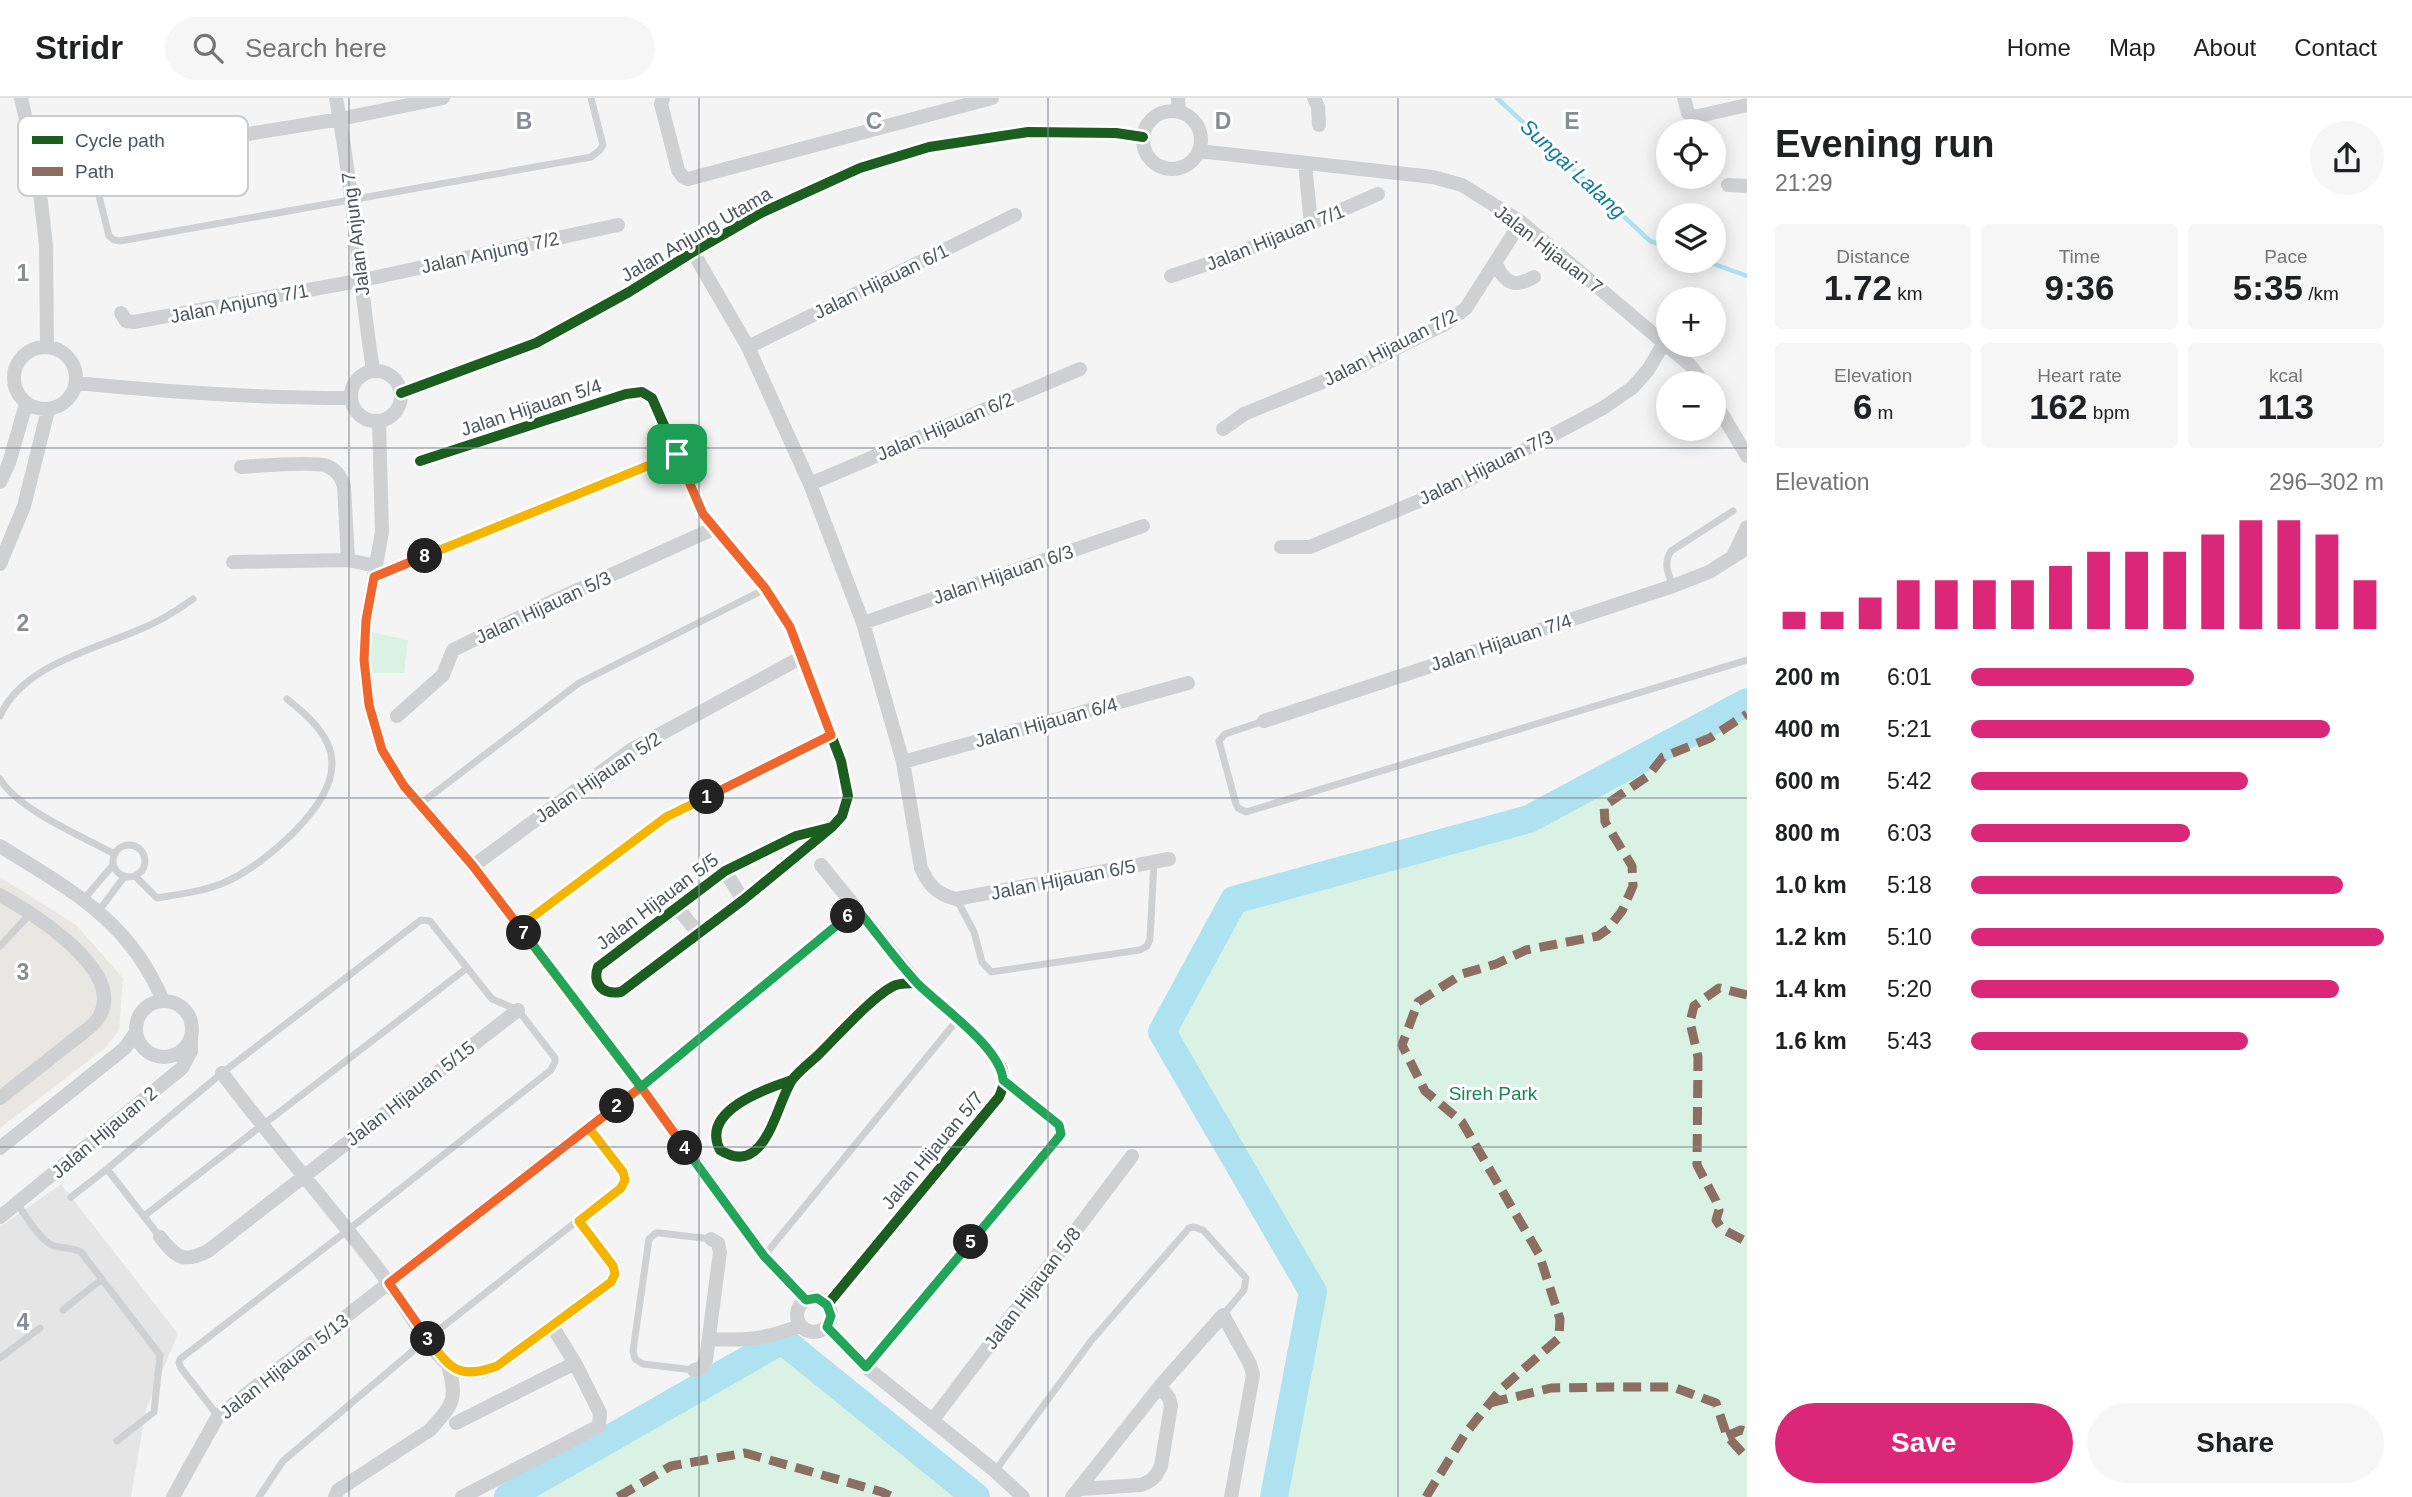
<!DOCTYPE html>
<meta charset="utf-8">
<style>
:root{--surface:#fff;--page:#f6f6f6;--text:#202124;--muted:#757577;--line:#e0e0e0;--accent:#db2777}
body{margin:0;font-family:Helvetica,sans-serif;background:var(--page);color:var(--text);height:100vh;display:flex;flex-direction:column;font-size:26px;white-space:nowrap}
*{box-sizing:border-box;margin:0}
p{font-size:23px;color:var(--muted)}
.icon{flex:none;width:38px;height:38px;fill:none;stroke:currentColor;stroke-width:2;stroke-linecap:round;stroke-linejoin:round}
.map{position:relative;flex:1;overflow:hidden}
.side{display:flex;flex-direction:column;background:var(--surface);width:665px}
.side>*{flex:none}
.tools{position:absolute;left:1656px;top:21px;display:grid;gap:14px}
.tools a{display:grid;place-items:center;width:70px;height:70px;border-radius:50%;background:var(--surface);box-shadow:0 4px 18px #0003;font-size:35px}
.pin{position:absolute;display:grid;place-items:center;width:60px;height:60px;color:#fff;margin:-30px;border-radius:14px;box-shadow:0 4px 10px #0006}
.km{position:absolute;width:35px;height:35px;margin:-18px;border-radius:50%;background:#222;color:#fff;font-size:19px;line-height:35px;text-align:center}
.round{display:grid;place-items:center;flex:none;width:74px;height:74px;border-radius:37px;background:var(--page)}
.head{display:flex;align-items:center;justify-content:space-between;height:119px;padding:0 28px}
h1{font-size:38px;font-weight:700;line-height:52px}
.stats{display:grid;grid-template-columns:repeat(3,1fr);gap:10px;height:119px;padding:7px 28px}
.stats div{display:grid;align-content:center;border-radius:7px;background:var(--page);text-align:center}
.stats b{font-size:35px;font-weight:700}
.stats small{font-size:19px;font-weight:400}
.stats p{font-size:19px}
.chart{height:196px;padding:14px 28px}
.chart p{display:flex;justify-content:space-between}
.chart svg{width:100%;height:126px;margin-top:7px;stroke:var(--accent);stroke-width:6}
.action{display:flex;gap:14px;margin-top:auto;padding:14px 28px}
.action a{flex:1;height:80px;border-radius:42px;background:var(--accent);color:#fff;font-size:28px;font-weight:700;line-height:80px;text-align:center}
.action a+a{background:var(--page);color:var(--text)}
ul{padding:0 28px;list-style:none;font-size:23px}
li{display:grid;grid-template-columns:112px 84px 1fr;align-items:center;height:52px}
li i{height:18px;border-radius:9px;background:var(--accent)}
header{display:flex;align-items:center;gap:42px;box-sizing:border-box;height:98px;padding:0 35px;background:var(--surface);border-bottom:2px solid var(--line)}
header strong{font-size:33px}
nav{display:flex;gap:38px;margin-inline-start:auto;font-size:24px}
.search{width:490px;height:63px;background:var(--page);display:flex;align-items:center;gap:18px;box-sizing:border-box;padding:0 24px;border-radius:38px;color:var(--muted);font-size:26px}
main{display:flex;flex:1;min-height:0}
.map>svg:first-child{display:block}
</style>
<header>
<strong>Stridr</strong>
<div class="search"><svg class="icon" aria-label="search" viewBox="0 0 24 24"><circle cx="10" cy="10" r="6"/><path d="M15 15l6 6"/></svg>Search here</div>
<nav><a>Home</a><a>Map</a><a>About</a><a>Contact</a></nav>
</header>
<main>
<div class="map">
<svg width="1747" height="1399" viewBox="0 0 1747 1399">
<rect width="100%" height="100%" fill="#f4f4f4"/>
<!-- commercial -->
<path fill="#e8e7e3" d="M0 779 76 827 123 880 119 932 105 950 0 1030Z"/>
<!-- education -->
<path fill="#e6e5e6" d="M61 1086 178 1236 146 1311 131 1399H0V1129Z"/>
<!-- green -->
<path fill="#d9f2e3" d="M365 533 408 542 404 575H373Z
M1747 604V1399H1274L1313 1194 1162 934 1234 802 1529 721Z
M782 1242 976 1399H508Z"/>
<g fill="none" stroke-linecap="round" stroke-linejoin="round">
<!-- stream -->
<path stroke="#aee2f0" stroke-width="4.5" d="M1497 0 1650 143 1668 149
M1705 163 1747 178"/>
<!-- river -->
<path stroke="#aee2f0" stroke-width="28" d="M508 1399 782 1242 976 1399
M1274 1399 1313 1194 1162 934 1234 802 1529 721 1747 604"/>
<!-- lane -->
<path stroke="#ced0d2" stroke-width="7" d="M107 59 97 74 96 86 109 138 114 142 120 143 591 59 600 52 603 47 591 0
M375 479 677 356
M1673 488C1668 475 1663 465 1671 453L1733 413
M0 618C21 569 91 552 136 533 157 525 175 514 193 501
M1264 623 1225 636 1219 643 1236 706 1238 710 1246 714 1747 562
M0 681C20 713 80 737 114 756
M420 706 579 585 765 491
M113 763a16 16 0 1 1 32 0a16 16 0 1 1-32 0Z
M135 778 157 800C181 796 208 793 230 782 266 764 333 709 332 665 332 638 306 616 287 601
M84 801 113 767
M957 802 974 834 982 864 991 874 1140 852 1147 848 1150 841 1154 764
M98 814 124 779
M520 828 666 719 831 637
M0 848 31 815
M641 989 856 810
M107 1071 222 975 421 822 430 823 433 827 492 901 518 912 555 960V964L551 972 348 1132 180 1261 179 1265 181 1270 218 1318
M71 1099 107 1071 160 1139
M17 1106C27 1119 39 1142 54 1148 64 1151 72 1149 81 1154L160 1257 154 1314 117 1343
M144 1118 467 870
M579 1123 613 1167
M764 1158 958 921
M63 1212 102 1181
M0 1260 40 1230
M866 1269 1061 1036 1059 1027 1056 1023 1004 982
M694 1272 643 1266 635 1261 633 1253 649 1141 656 1135H660L711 1141
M995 1373 1091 1243 1189 1130 1194 1129 1203 1132 1246 1180 1244 1192 1223 1217
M259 1399 283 1363 427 1241 624 1086 625 1082 623 1074 589 1030"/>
<!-- street -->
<path stroke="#ced0d2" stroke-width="14" d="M21 0 37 70 46 147 47 249
M336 0C353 90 359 182 373 272
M663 0 661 6 678 72 683 79 688 81 992 0
M1178 0 1179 14
M1314 0 1318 9 1319 27
M1684 0 1688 15 1694 19 1747 7
M1143 42a29 29 0 1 1 58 0a29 29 0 1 1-58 0Z
M1199 53 1433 79 1462 87 1521 124 1690 267 1704 285
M107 59 340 21 443 0
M1305 66 1311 126
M1728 87 1747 88
M693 154 748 249 810 386 863 525 903 664 921 770C929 788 937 796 956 801L1169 761
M1496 166C1505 186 1515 190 1534 179
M1171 178C1242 156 1310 126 1378 96
M121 215 126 223 134 224 363 182 618 127
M14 280a31 31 0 1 1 62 0a31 31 0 1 1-62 0Z
M748 249 1015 117
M351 298a25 25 0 1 1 50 0a25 25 0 1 1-50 0Z
M76 285C167 294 259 300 350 300
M401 295 536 245 629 194 693 154 761 115 860 70 929 49 1028 34 1116 35 1143 39
M1713 301 1747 358
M379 323 382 434 366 522 364 562 369 607 382 652 404 688 473 768 641 989 764 1158 806 1202
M1223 331 1244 316 1354 271 1447 225 1466 210 1521 124
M420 363 626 296 642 294 652 300 703 416 765 490 790 529 841 663 848 698 842 718 832 729 743 802 621 894C603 897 592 886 598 869L725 773 796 738 832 729
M241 369C258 368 314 363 327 368 337 372 341 379 344 388L348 462
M0 384 9 365 26 306
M810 386 1080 271
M1281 449H1310L1464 384 1603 310 1632 290 1648 272 1664 245
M1734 456 1747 429
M233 464 348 462 376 468
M0 466 24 408 48 312
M863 525 1143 428
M397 618 443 577 453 552 538 510 715 430
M1264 623 1673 488 1709 474 1747 450
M903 664 1188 585
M0 748C70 792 130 822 163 903
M821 767 917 885
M473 768 631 652 802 559
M725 773 743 802
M0 797C32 815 131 875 97 922 94 926 89 930 85 933L0 1000
M676 808 698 835
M136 931a28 28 0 1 1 56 0a28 28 0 1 1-56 0Z
M222 975C275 1046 335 1113 388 1184 406 1208 425 1246 447 1266 462 1279 481 1274 497 1268L611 1184 615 1176 613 1167
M792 982C765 991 700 1013 720 1052 766 1081 776 1006 792 982 798 974 808 966 816 959 834 942 875 895 896 887 903 885 911 885 917 885 935 901 998 953 1003 972 1005 982 1003 991 999 999L827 1207
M0 1050 125 950 136 934
M0 1119 182 970 191 953V939
M160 1139C176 1159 183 1166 208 1153L518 912
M797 1217a17 17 0 1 1 34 0a17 17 0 1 1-34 0Z
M827 1229 866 1269 995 1373 1023 1399
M709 1241C748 1243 763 1241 800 1228
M694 1272 702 1270 706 1262 720 1154 718 1145 711 1141
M932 1323 1132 1058
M456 1325 575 1265 552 1228
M1080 1391 1141 1387C1152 1383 1156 1379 1161 1368L1171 1308 1169 1300 1160 1288
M173 1399 218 1318 641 989
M335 1399 338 1392 430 1332C453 1306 458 1302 448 1267
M462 1399 599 1328 600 1315 575 1265
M1072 1399 1160 1288 1223 1217 1250 1266 1253 1277 1231 1399"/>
<!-- quiet -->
<path stroke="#8d6e63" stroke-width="9" stroke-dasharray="18 9" stroke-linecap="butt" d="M1747 897 1719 890 1694 908 1690 924 1698 959 1697 1067 1716 1103 1719 1112 1716 1122 1722 1131 1747 1144
M1490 1305 1551 1290 1613 1289H1673L1716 1305 1727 1338 1747 1360
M1727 1338 1741 1332 1747 1334
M618 1399 671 1368 745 1355 882 1394 893 1399
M1426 1399 1465 1336 1502 1290 1559 1240 1560 1221 1539 1156 1462 1024 1425 993 1402 947 1418 904 1462 876 1496 866 1526 852 1598 838 1608 831 1622 813 1633 788 1632 768 1605 724 1604 708 1648 678 1663 659 1710 640 1747 616"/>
<defs>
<path id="cycleway" d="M401 295 536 245 629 194 693 154 761 115 860 70 929 49 1028 34 1116 35 1143 39
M420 363 626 296 642 294 652 300 703 416 765 490 790 529 841 663 848 698 842 718 832 729 743 802 621 894C603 897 592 886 598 869L725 773 796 738 832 729
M792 982C765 991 700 1013 720 1052 766 1081 776 1006 792 982 798 974 808 966 816 959 834 942 875 895 896 887 903 885 911 885 917 885 935 901 998 953 1003 972 1005 982 1003 991 999 999L827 1207"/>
</defs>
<!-- cycleway casing -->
<use href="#cycleway" stroke="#fff" stroke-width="15"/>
<!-- cycleway -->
<use href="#cycleway" stroke="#1b5e20" stroke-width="10"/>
</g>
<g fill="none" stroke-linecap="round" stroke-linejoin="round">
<defs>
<path id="split-1" d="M677 356 703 416 765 490 790 529 831 637 707 699"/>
<path id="split-2" d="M617 1008 641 989 519 829 666 719 707 699"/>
<path id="split-3" d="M428 1241C451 1271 458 1282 497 1268L611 1184 615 1176 613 1168 579 1123 621 1090 625 1082 623 1074 589 1030 617 1008"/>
<path id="split-4" d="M428 1241 389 1185 641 989 685 1050"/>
<path id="split-5" d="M685 1050 764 1158 806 1202 817 1200 827 1207 831 1218 827 1229 866 1269 971 1144"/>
<path id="split-6" d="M848 818 856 810C877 835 896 863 918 886 941 909 1001 950 1003 982L1059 1027 1061 1036 1058 1040 971 1144"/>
<path id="split-7" d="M524 835 641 989 848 818"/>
<path id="split-8" d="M425 458 374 479 366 522 364 562 369 607 382 652 404 688 473 768 524 835"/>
<path id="split-9" d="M425 458 677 356"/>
</defs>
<!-- split-1 casing -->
<use href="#split-1" stroke="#fff" stroke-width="14"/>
<!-- split-2 casing -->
<use href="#split-2" stroke="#fff" stroke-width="14"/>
<!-- split-3 casing -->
<use href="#split-3" stroke="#fff" stroke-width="14"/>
<!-- split-4 casing -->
<use href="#split-4" stroke="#fff" stroke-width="14"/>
<!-- split-5 casing -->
<use href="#split-5" stroke="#fff" stroke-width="14"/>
<!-- split-6 casing -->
<use href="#split-6" stroke="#fff" stroke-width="14"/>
<!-- split-7 casing -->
<use href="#split-7" stroke="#fff" stroke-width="14"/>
<!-- split-8 casing -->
<use href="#split-8" stroke="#fff" stroke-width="14"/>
<!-- split-9 casing -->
<use href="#split-9" stroke="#fff" stroke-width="14"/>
<!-- split-1 -->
<use href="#split-1" stroke="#f0652b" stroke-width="9"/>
<!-- split-2 -->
<use href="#split-2" stroke="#f5b400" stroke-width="9"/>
<!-- split-3 -->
<use href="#split-3" stroke="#f5b400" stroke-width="9"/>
<!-- split-4 -->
<use href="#split-4" stroke="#f0652b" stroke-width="9"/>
<!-- split-5 -->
<use href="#split-5" stroke="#22a559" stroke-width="9"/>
<!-- split-6 -->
<use href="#split-6" stroke="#22a559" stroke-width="9"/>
<!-- split-7 -->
<use href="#split-7" stroke="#22a559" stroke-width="9"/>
<!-- split-8 -->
<use href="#split-8" stroke="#f0652b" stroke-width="9"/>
<!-- split-9 -->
<use href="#split-9" stroke="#f5b400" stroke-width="9"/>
</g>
<!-- grid -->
<path fill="none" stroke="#868d94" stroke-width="2" stroke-opacity="0.55" d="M349 0V1399M699 0V1399M1048 0V1399M1398 0V1399M0 350H1747M0 700H1747M0 1049H1747"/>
<g text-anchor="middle" stroke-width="6" stroke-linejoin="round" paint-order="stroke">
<!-- street labels -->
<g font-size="19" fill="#4a5661" stroke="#fff">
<text transform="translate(355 136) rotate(-97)" y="7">Jalan Anjung 7</text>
<text transform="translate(696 136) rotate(-30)" y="7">Jalan Anjung Utama</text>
<text transform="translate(1275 139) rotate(-22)" y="7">Jalan Hijauan 7/1</text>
<text transform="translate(1549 151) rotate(38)" y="7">Jalan Hijauan 7</text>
<text transform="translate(490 154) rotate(-12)" y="7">Jalan Anjung 7/2</text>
<text transform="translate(881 183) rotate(-26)" y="7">Jalan Hijauan 6/1</text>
<text transform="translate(239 205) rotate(-11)" y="7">Jalan Anjung 7/1</text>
<text transform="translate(1390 249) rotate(-27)" y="7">Jalan Hijauan 7/2</text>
<text transform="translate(531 309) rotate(-18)" y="7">Jalan Hijauan 5/4</text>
<text transform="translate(945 328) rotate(-23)" y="7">Jalan Hijauan 6/2</text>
<text transform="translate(1486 369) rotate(-26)" y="7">Jalan Hijauan 7/3</text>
<text transform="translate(1003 476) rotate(-19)" y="7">Jalan Hijauan 6/3</text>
<text transform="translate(543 509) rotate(-25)" y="7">Jalan Hijauan 5/3</text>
<text transform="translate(1501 544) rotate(-18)" y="7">Jalan Hijauan 7/4</text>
<text transform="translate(1046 624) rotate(-15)" y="7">Jalan Hijauan 6/4</text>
<text transform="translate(598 679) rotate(-34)" y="7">Jalan Hijauan 5/2</text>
<text transform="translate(1063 781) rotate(-11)" y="7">Jalan Hijauan 6/5</text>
<text transform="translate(657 803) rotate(-37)" y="7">Jalan Hijauan 5/5</text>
<text transform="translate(410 995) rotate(-38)" y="7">Jalan Hijauan 5/15</text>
<text transform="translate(104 1034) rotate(-40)" y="7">Jalan Hijauan 2</text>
<text transform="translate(932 1052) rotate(-50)" y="7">Jalan Hijauan 5/7</text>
<text transform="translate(1032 1190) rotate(-53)" y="7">Jalan Hijauan 5/8</text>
<text transform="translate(284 1268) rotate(-38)" y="7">Jalan Hijauan 5/13</text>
</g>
<!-- park labels -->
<g font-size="19" fill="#17864f" stroke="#fff">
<text x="1493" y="1002">Sireh Park</text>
</g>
<!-- water labels -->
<g font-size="21" font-style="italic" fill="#0c7c9b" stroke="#fff">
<text transform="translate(1573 71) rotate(43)" y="7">Sungai Lalang</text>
</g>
</g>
<!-- legend -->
<rect x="18" y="18" width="230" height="80" rx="10" fill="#fff" stroke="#c9ccd0" stroke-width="2"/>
<rect x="32" y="38" width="31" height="8" fill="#1b5e20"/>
<rect x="32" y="69" width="31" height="9" fill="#8d6e63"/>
<g font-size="19" fill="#4a5661">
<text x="75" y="49">Cycle path</text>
<text x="75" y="80">Path</text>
</g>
<g font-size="23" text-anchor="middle" font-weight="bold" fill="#868d94" stroke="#fff" stroke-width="6" stroke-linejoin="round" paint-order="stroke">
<text x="524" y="31">B</text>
<text x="874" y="31">C</text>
<text x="1223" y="31">D</text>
<text x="1572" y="31">E</text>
<text x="23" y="183">1</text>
<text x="23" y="533">2</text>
<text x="23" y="882">3</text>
<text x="23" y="1232">4</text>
</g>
</svg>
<div class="tools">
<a><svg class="icon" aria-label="locate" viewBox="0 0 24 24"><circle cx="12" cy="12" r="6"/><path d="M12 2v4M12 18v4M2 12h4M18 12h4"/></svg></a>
<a><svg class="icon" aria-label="layers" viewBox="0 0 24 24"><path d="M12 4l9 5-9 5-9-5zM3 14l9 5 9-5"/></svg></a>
<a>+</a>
<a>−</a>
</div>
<div class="pin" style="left:677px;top:356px;background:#1e9e55"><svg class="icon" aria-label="arrive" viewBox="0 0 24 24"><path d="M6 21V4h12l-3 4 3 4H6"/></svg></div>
<b class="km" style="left:707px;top:699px">1</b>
<b class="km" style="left:617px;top:1008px">2</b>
<b class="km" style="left:428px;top:1241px">3</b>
<b class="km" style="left:685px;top:1050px">4</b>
<b class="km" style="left:971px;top:1144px">5</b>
<b class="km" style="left:848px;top:818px">6</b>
<b class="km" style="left:524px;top:835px">7</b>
<b class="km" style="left:425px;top:458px">8</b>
</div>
<section class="side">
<div class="head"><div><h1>Evening run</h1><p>21:29</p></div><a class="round"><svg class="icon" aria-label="share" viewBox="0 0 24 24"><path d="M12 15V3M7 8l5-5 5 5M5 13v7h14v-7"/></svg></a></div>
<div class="stats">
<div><p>Distance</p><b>1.72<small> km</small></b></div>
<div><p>Time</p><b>9:36</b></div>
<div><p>Pace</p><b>5:35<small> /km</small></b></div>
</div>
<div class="stats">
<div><p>Elevation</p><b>6<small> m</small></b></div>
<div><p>Heart rate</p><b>162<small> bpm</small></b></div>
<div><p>kcal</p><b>113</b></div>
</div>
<div class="chart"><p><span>Elevation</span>296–302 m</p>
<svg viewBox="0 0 160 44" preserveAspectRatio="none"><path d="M5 44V38M15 44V38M25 44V33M35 44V27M45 44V27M55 44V27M65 44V27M75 44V22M85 44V17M95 44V17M105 44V17M115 44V11M125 44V6M135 44V6M145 44V11M155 44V27"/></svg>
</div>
<ul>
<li><b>200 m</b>6:01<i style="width:54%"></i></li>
<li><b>400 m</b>5:21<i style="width:87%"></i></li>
<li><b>600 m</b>5:42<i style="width:67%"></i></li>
<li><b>800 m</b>6:03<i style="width:53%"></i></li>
<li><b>1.0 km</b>5:18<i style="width:90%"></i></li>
<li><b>1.2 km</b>5:10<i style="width:100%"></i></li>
<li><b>1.4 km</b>5:20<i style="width:89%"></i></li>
<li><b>1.6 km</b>5:43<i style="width:67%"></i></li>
</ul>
<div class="action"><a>Save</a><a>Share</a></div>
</section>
</main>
